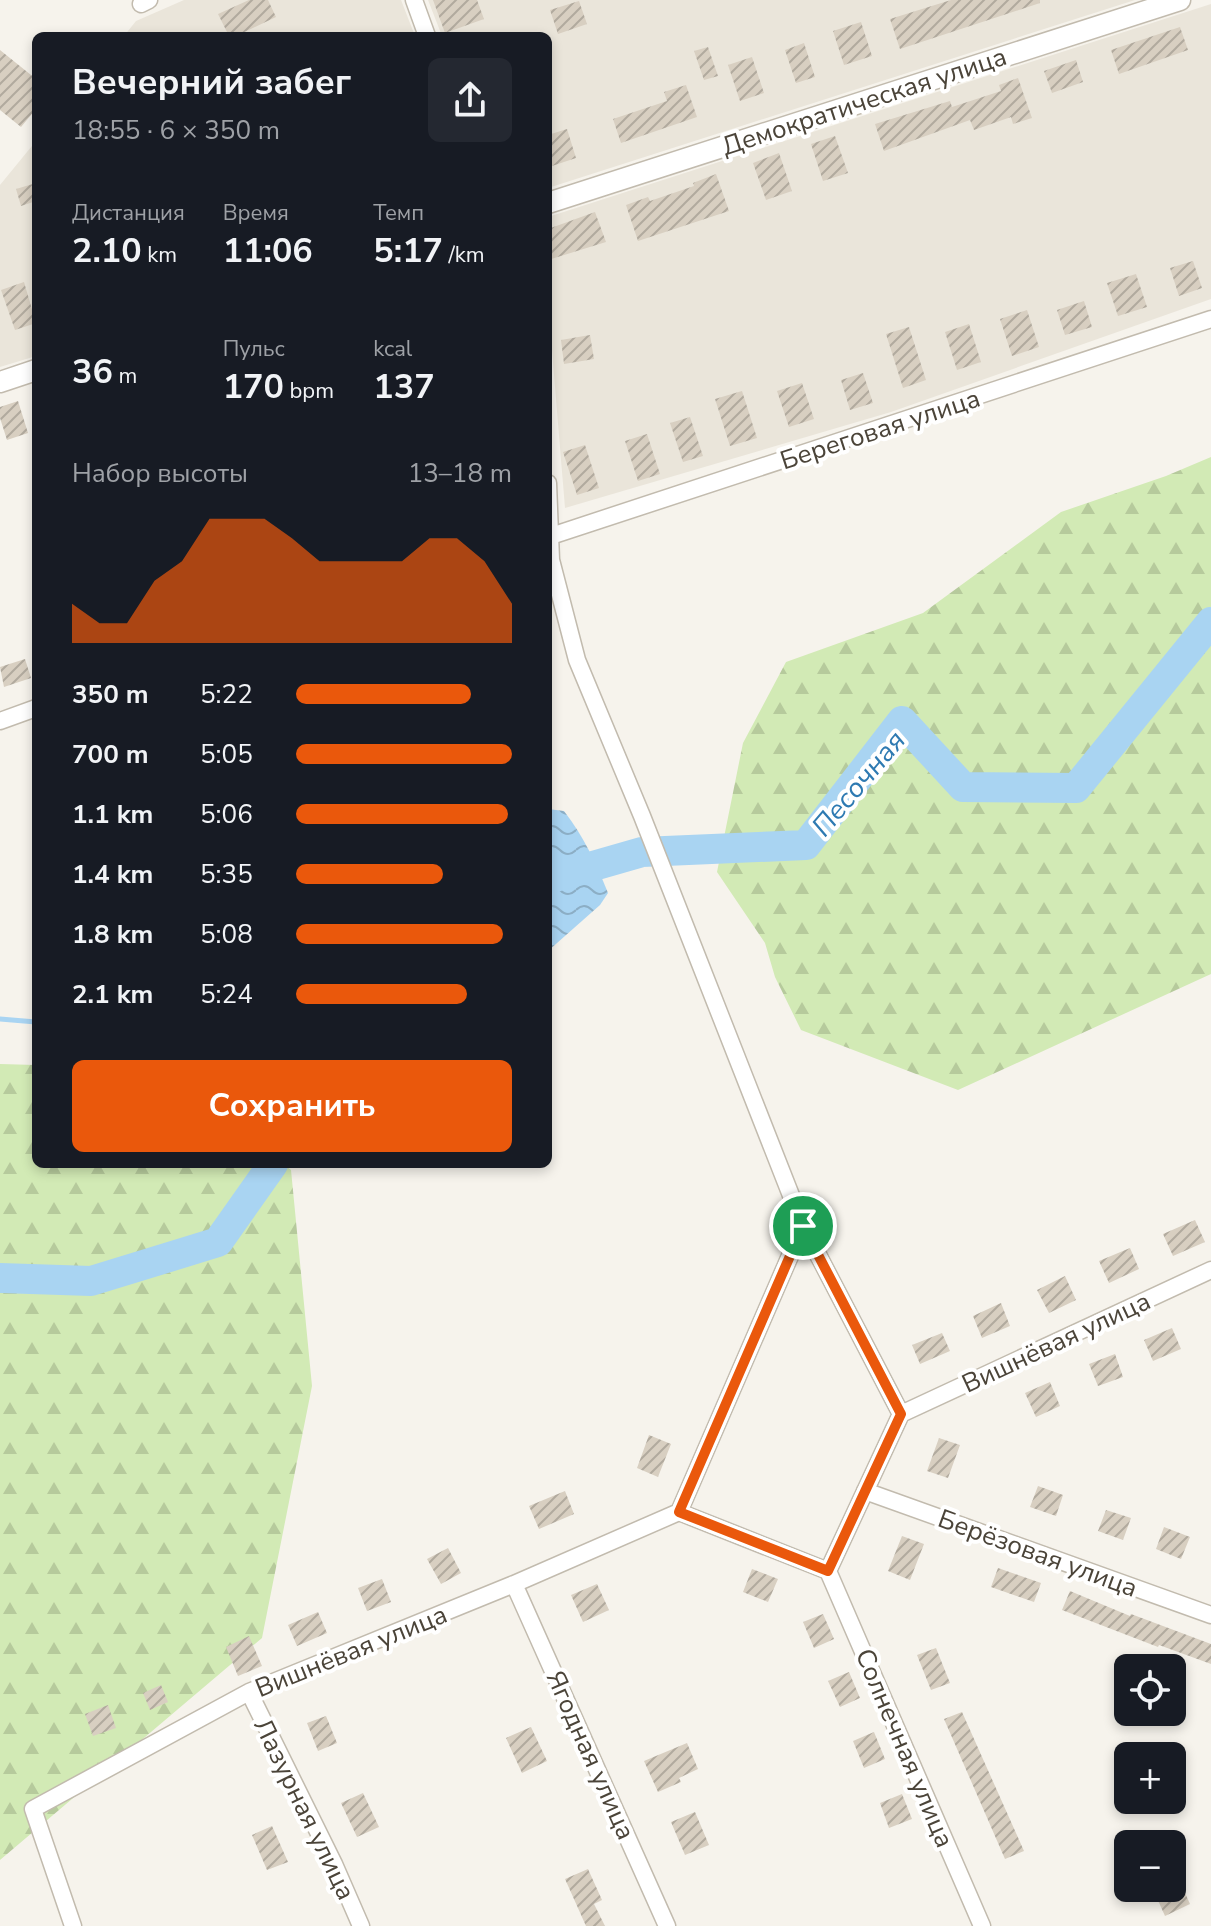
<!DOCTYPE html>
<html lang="ru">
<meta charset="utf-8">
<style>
:root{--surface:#171b24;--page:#242831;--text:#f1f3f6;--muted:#9ea1a6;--accent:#ea580c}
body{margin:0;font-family:"Nunito Sans",sans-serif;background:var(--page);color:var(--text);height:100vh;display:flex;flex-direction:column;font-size:30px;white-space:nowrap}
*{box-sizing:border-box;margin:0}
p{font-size:26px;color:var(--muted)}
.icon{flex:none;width:44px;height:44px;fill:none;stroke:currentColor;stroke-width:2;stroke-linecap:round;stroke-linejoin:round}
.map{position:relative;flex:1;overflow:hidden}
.details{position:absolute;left:32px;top:32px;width:520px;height:1136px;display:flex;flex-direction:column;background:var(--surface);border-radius:12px;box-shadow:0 4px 12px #0003}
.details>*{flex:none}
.tools{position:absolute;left:1114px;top:1654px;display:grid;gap:16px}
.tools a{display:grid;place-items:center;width:72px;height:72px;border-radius:12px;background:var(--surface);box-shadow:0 4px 12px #0003;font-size:40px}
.pin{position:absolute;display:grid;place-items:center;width:68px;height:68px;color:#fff;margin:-34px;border:4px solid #fff;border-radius:50%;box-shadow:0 2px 8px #0007}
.round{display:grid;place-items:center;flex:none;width:84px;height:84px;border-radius:12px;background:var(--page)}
.headline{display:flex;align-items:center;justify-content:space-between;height:136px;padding:0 40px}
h1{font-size:36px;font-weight:700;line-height:60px}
.stats{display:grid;grid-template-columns:repeat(3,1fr);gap:12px;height:136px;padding:8px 40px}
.stats div{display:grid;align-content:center}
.stats b{font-size:34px;font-weight:700}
.stats small{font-size:22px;font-weight:400}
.stats p{font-size:22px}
.chart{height:224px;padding:16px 40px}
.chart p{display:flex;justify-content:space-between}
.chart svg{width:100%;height:144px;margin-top:8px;fill:var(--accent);opacity:.7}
.primary-button{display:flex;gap:16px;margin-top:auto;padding:16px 40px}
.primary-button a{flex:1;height:92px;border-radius:12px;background:var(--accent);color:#fff;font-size:32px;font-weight:700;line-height:92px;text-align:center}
ul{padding:0 40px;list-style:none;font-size:26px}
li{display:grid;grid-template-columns:128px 96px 1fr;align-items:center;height:60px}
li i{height:20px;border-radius:10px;background:var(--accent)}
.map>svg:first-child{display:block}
</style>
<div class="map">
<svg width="1211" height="1926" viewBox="0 0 1211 1926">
<defs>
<pattern id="forest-firs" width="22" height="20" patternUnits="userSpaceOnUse" patternTransform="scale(2)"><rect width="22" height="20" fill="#d2eab5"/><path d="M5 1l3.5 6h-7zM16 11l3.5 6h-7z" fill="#b6ca9c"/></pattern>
<pattern id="water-waves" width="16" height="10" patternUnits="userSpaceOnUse" patternTransform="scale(2)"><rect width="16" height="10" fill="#a9d4f2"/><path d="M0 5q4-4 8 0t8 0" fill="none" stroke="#8caec5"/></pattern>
<pattern id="building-hatch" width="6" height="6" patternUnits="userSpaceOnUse" patternTransform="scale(2)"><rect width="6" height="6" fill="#d8cfc1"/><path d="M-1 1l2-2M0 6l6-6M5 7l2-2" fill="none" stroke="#b1aa9e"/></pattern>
</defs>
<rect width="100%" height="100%" fill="#f6f3ec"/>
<!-- residential -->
<path fill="#eae5da" d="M184 0H401L415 36H124L136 21Z
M428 0H1135L548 188V36H442Z
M1211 4V299L891 412 565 508 548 302V217Z
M36 141V356L0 367V185Z"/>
<!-- forest -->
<path fill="url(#forest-firs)" d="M1211 457V974L958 1090 801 1030 775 977 765 943 717 872 743 743 786 662 923 613 1061 512 1166 476Z
M0 1064 36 1065V1164H284L291 1170 312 1386 262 1638 0 1860Z"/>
<!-- water -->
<path fill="url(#water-waves)" d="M548 809 564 811C584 837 596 863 608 893L600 905 548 951Z"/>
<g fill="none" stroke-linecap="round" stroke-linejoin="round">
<!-- stream -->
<path stroke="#a9d4f2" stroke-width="5" d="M0 1019 36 1022"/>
<!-- river -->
<path stroke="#a9d4f2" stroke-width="30" d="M548 879 642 852 806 845 902 721 963 787 1076 788 1211 622
M0 1278 91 1281 218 1242 273 1164"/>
</g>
<!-- building -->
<path fill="url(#building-hatch)" d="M249 0H268L276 17 236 36H229L218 14Z
M433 0H477L484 19 445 33Z
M951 0H1040V3L900 49 890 19Z
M579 1 587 24 558 34 550 10Z
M861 22 872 56 844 65 833 31Z
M1180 27 1188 50 1119 74 1111 50Z
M804 43 815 77 796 83 785 50Z
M708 47 718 76 704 80 694 51Z
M0 50 36 79V109L21 127 0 110Z
M752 57 764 93 740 101 728 65Z
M1076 60 1083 82 1052 93 1044 71Z
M1018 78 1032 118 1013 124 1011 117 974 130 970 120 884 151 875 124 950 101 952 107 1001 91 999 85Z
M686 85 697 117 621 143 613 119 667 101 664 92Z
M567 129 576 158 552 166 548 153V135Z
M835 136 848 173 823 181 811 144Z
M779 153 792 191 766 200 753 163Z
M716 174 729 211 638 241 626 205 648 197 650 201 694 186 693 183Z
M36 183V201L21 206 16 189Z
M595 212 606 242 548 260V229Z
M1193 261 1202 288 1179 296 1170 268Z
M1136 274 1147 307 1118 316 1107 283Z
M24 282 36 323 15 330 1 290Z
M1084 301 1092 327 1065 335 1057 310Z
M1027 310 1039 347 1012 356 1000 319Z
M969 324 981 362 957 370 945 332Z
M909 327 926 380 903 388 886 334Z
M590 335 594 359 564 364 561 340Z
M863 373 873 403 850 410 841 380Z
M802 383 814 419 789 427 777 391Z
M742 391 757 438 730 446 715 399Z
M18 401 28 433 7 440 0 418V407Z
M690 417 703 456 683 462 670 423Z
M647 434 660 474 638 481 625 441Z
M585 445 599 488 577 495 563 452Z
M25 659 31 678 4 687 0 667Z
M1195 1220 1205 1242 1173 1256 1163 1234Z
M1130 1248 1139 1269 1109 1283 1099 1261Z
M1065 1276 1076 1300 1049 1313 1037 1290Z
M1001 1303 1010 1326 982 1338 973 1316Z
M1172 1328 1181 1349 1153 1361 1144 1340Z
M942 1333 950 1351 920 1364 912 1345Z
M1115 1354 1123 1377 1098 1386 1089 1364Z
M1050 1382 1060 1406 1036 1417 1025 1393Z
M649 1435 671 1444 658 1477 637 1468Z
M939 1438 960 1445 948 1478 927 1471Z
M1038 1486 1063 1495 1056 1516 1030 1507Z
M565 1491 574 1514 539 1529 529 1506Z
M1106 1510 1131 1518 1123 1540 1098 1531Z
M1164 1527 1190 1537 1181 1559 1156 1549Z
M902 1536 924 1544 910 1580 888 1571Z
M448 1548 461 1573 441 1584 427 1559Z
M998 1568 1041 1583 1034 1602 991 1587Z
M752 1569 778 1579 768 1602 743 1592Z
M382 1579 391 1602 367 1611 358 1588Z
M597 1584 609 1610 583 1622 571 1595Z
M1070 1591 1130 1616 1131 1614 1211 1644V1664L1159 1645 1158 1647 1062 1610Z
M318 1612 327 1633 297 1646 288 1625Z
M823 1614 834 1639 814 1648 803 1622Z
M249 1636 262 1666 238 1676 226 1647Z
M936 1648 950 1683 931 1690 917 1655Z
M849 1672 860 1698 840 1707 828 1681Z
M161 1685 168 1702 150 1710 143 1693Z
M108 1705 116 1728 93 1736 85 1714Z
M962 1712 1024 1851 1005 1859 944 1719Z
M326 1716 337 1743 318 1751 307 1723Z
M531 1727 547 1761 522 1773 506 1738Z
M874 1732 885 1759 864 1768 853 1741Z
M687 1743 698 1769 679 1778 681 1782 658 1792 644 1761Z
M363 1793 379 1827 357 1837 341 1803Z
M902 1794 912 1819 889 1828 880 1803Z
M695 1812 709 1845 685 1855 671 1822Z
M272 1826 288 1862 267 1870 252 1835Z
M588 1869 602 1900 594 1904 605 1926H586L565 1879Z
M1181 1884 1190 1904 1165 1916 1156 1896Z"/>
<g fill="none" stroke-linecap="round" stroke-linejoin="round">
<defs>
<path id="minor" d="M414 0 427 36
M141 4 149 0
M548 483 551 560 577 660 642 816 803 1226 901 1414
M548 537 1211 319
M0 721 36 708
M901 1414 1211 1270
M865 1491 1211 1615
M679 1512 803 1226
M679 1512 828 1571
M828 1571 982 1926
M828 1571 901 1414
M514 1584 667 1926
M249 1692 334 1864 361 1926
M73 1926 33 1809 249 1692 514 1584 679 1512"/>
<path id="tertiary" d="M548 203 1180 0
M0 382 36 370"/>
</defs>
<!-- minor casing -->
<use href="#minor" stroke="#c2bbae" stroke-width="19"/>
<!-- tertiary casing -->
<use href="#tertiary" stroke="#c2bbae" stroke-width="23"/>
<!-- minor -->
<use href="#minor" stroke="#fff" stroke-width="16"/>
<!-- tertiary -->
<use href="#tertiary" stroke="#fff" stroke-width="20"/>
</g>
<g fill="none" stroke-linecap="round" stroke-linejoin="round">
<defs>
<path id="route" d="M803 1226 901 1414 828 1571 679 1512Z"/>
</defs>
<!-- route casing -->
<use href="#route" stroke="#fff" stroke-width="16"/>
<!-- route -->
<use href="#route" stroke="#ea580c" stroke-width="10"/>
</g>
<g text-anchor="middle" stroke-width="8" stroke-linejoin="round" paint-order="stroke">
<!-- street labels -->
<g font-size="26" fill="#4b4439" stroke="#fff">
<text transform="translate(864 101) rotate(-18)" y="9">Демократическая улица</text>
<text transform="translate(880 429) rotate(-18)" y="9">Береговая улица</text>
<text transform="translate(1056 1342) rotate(-25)" y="9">Вишнёвая улица</text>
<text transform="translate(1038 1553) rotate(20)" y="9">Берёзовая улица</text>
<text transform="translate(351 1651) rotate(-22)" y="9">Вишнёвая улица</text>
<text transform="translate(905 1748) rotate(67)" y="9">Солнечная улица</text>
<text transform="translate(591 1755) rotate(66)" y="9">Ягодная улица</text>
<text transform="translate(305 1809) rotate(64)" y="9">Лазурная улица</text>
</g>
<!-- water labels -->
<g font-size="28" font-style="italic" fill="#2e7ab2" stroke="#fff">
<text transform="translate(858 783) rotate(-50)" y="10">Песочная</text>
</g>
</g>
</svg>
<div class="tools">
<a><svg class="icon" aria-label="locate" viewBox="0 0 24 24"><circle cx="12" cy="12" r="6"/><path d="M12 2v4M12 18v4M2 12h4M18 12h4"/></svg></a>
<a>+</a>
<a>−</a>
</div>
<div class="pin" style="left:803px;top:1226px;background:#1e9e55"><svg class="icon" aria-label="arrive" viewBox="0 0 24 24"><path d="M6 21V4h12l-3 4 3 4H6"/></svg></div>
<section class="details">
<div class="headline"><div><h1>Вечерний забег</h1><p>18:55 · 6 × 350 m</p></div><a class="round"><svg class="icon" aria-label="share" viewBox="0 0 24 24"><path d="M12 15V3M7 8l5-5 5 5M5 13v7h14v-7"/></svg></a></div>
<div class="stats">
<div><p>Дистанция</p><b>2.10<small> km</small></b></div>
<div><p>Время</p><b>11:06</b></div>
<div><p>Темп</p><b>5:17<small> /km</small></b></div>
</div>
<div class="stats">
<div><b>36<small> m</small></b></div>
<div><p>Пульс</p><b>170<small> bpm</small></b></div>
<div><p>kcal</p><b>137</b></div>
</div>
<div class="chart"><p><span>Набор высоты</span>13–18 m</p>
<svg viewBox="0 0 160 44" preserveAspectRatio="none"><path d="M0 44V32L10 38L20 38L30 25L40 19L50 6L60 6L70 6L80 12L90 19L100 19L110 19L120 19L130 12L140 12L150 19L160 32V44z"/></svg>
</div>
<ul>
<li><b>350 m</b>5:22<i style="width:81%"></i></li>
<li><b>700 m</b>5:05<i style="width:100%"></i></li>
<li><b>1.1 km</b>5:06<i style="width:98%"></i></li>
<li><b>1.4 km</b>5:35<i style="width:68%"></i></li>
<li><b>1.8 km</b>5:08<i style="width:96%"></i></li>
<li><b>2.1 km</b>5:24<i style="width:79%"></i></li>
</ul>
<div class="primary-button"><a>Сохранить</a></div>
</section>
</div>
